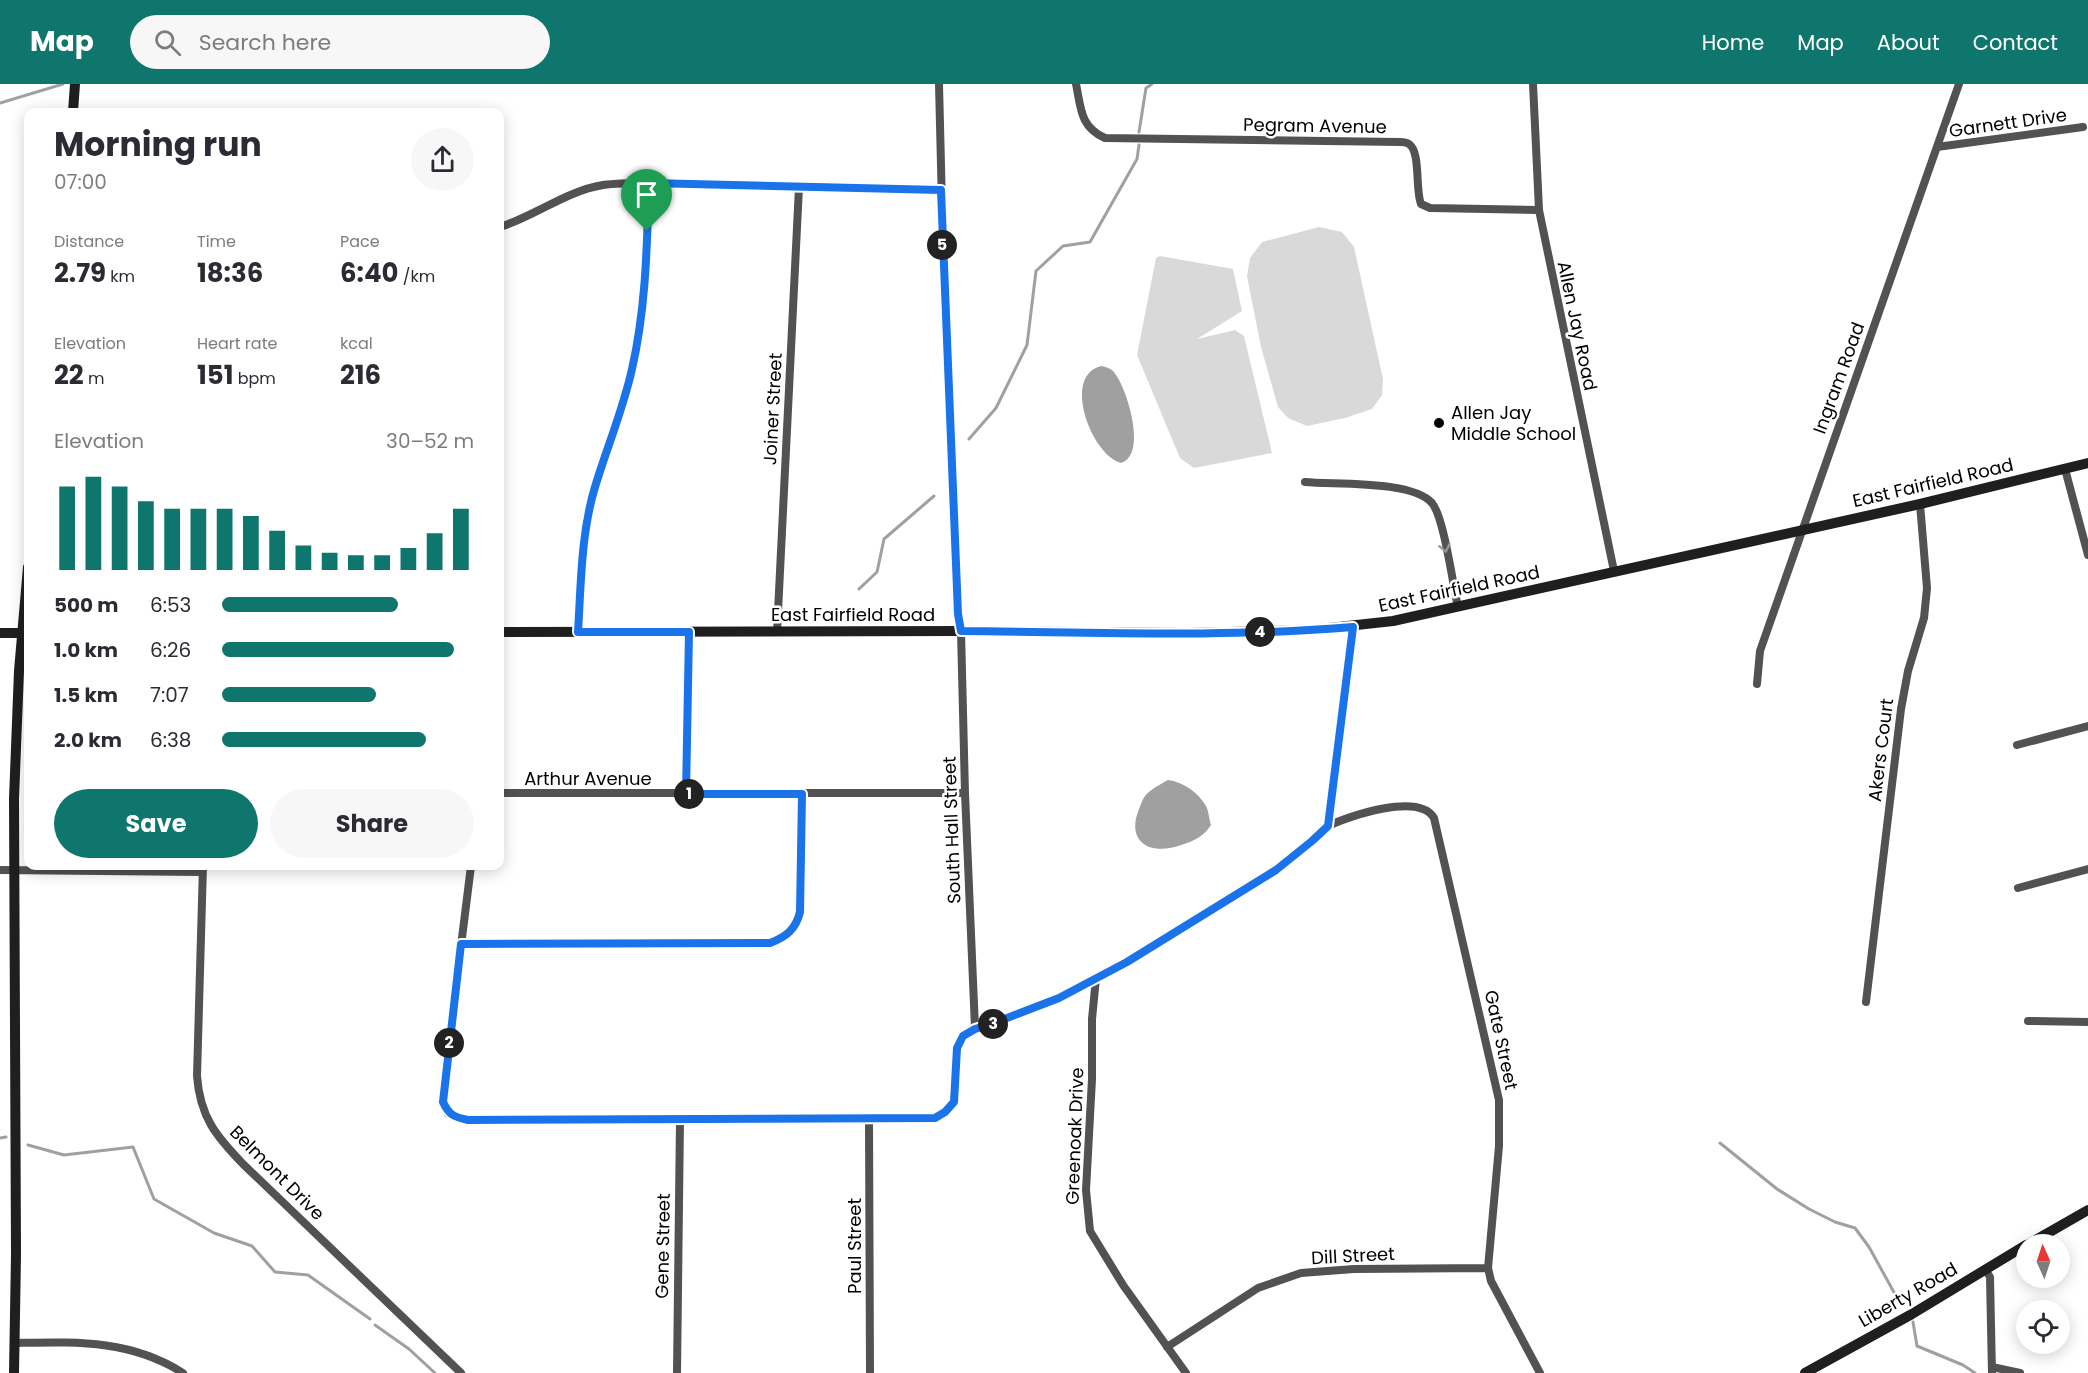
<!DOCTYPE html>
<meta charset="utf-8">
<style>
:root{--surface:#fff;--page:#f7f7f7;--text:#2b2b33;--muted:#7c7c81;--accent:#0f766e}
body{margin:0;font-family:Poppins,sans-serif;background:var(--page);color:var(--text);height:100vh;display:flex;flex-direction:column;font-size:22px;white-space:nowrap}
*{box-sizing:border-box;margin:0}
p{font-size:20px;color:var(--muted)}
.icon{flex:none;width:33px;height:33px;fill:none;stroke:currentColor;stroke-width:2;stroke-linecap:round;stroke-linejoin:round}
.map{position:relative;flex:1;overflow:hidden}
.sheet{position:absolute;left:24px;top:24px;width:480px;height:762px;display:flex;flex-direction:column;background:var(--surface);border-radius:12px;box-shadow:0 3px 15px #0003}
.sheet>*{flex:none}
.needle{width:39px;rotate:357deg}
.controls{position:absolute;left:2016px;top:1150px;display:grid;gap:12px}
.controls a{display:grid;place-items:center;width:54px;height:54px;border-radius:50%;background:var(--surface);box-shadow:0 3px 15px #0003;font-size:30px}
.pin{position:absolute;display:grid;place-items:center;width:51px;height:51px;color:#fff;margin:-62px -26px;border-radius:50% 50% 50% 0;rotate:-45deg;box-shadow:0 0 6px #0007}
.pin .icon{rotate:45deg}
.km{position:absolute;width:30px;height:30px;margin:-15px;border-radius:50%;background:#222;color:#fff;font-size:16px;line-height:30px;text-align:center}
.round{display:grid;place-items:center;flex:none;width:63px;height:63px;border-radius:32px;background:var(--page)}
.overview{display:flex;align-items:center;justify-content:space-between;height:102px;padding:0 30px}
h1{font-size:33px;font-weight:700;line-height:45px}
.figures{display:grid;grid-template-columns:repeat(3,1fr);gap:9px;height:102px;padding:6px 30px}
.figures div{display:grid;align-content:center}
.figures b{font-size:26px;font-weight:700}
.figures small{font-size:16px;font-weight:400}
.figures p{font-size:16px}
.chart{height:168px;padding:12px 30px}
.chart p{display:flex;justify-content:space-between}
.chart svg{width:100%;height:108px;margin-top:6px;stroke:var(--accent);stroke-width:6}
.action{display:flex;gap:12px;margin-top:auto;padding:12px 30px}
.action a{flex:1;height:69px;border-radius:36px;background:var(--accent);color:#fff;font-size:24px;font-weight:700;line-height:69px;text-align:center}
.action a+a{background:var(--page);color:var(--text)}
ul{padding:0 30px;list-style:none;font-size:20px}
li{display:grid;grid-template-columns:96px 72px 1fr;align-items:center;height:45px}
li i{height:15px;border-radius:8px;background:var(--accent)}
header{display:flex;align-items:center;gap:36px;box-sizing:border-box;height:84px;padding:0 30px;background:var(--accent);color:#fff}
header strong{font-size:28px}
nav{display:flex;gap:33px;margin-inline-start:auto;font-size:21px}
.search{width:420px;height:54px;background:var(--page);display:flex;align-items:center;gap:15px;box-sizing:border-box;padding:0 21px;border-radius:33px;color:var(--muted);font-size:22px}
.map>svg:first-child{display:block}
</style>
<header>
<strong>Map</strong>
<div class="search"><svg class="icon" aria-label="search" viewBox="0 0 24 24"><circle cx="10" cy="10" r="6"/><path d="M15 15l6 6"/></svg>Search here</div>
<nav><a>Home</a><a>Map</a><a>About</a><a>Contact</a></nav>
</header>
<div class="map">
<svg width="2088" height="1289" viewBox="0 0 2088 1289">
<rect width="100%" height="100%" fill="#fff"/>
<!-- green -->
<path fill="#d9d9d9" d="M1319 143 1342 148 1354 163 1383 295 1382 311 1372 325 1345 334 1307 342 1288 334 1278 323 1261 263 1247 192 1250 174 1262 158Z
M1160 172 1233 185 1242 227 1197 255 1235 246 1244 252 1272 369 1194 384 1180 374 1137 271 1156 174Z"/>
<!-- water -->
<path fill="#a0a0a0" d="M1101 282C1107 283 1113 285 1116 291 1128 308 1147 371 1121 379 1092 372 1061 292 1101 282Z
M1168 696C1183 698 1198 708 1206 722 1209 728 1209 735 1211 741 1203 753 1194 757 1181 761 1152 772 1125 759 1139 725 1141 720 1142 716 1145 712 1151 705 1159 701 1168 696Z"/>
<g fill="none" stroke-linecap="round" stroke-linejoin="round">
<!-- stream -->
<path stroke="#a0a0a0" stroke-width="3" d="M0 19 63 0
M1139 48 1146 4 1152 0
M969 355 996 324 1027 261 1036 187 1063 162 1090 158 1137 75 1139 61
M859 505 877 488 884 455 934 412
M0 1054 6 1053
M1720 1059 1777 1105 1809 1125 1835 1138 1855 1144 1869 1163 1901 1221
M28 1061 64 1071 133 1063 154 1115 214 1149 252 1162 275 1188 308 1191 370 1235
M1913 1238 1917 1262 1963 1281 1975 1289
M375 1241 409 1265 435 1289"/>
<!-- street -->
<path stroke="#525252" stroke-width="8" d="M939 0 943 162 958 530 961 547 965 709 975 944
M1076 0C1081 24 1080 43 1105 54L1400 58C1403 58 1406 58 1409 60 1421 68 1415 106 1421 120L1430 124 1539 126
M1533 0 1539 126 1614 487
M1937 63 2083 43
M500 143C535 132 566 107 603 101 618 99 634 99 649 99L941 106
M2065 385 2088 471
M1305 398C1336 401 1411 396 1432 419 1444 433 1453 502 1458 523
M578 548C581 500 581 449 595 403 607 363 623 326 632 285 646 224 647 161 649 99
M777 548 799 103
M1757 600 1760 567 1959 0
M2017 661 2088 642
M500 709H965
M686 710 689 548
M1328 742C1349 732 1419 708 1434 734L1499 1016V1062L1488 1184 1491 1197 1540 1289
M203 782 197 992C200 1033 216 1052 243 1080L461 1289
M471 782 443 1006V1018L448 1030 468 1036 935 1034 945 1028 954 1018 957 964 963 952 975 944 994 939 1059 914 1127 878 1276 786 1312 757 1328 742 1353 543
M0 786 202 788
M2018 804 2088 785
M461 860 770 859C787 853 796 845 800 828L802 710
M1096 894 1092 935V995L1086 1106 1090 1147 1123 1201 1186 1289
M1866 918 1901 625 1908 587 1924 534 1927 504 1920 420
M2028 937 2088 938
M869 1035 870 1289
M1985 1185 1990 1193 1992 1289
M14 1259C75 1258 130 1255 183 1289
M1167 1263 1258 1204 1301 1189 1354 1185 1488 1184
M1992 1283 2020 1289
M677 1289 680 1035"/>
<!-- secondary -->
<path stroke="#1f1f1f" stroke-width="10" d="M73 28 75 0
M500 548 961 547 1188 549 1311 546 1393 537 1920 420 2088 379
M0 549H28
M2027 1161 2088 1126
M14 1289 16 1171 14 715 19 587 28 483
M1805 1289 1912 1230 2026 1161"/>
</g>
<!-- one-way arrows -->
<defs><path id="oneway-chevron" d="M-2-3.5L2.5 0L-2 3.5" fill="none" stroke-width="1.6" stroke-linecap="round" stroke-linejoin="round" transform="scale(1.5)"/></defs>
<use stroke="#979797" href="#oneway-chevron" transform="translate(1445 464) rotate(78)"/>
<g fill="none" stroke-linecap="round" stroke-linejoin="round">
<defs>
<path id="route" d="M649 99 941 106 958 530 961 547C1091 548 1223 554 1353 543L1328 742 1312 757 1276 786 1127 878 1059 914 994 939 975 945 963 952 957 964 954 1018 945 1028 935 1034 468 1036C454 1033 449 1031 443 1018L461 860 770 859C786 853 796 845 800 828L802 710H686L689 548H578C581 500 581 449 595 403 607 363 623 326 632 285 646 224 647 161 649 99Z"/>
</defs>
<!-- route casing -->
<use href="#route" stroke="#fff" stroke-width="12"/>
<!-- route -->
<use href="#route" stroke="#1a73e8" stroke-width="8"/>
</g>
<!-- markers -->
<circle fill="#000" stroke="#fff" stroke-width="2" cx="1439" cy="339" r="6"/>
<g text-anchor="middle" stroke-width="5" stroke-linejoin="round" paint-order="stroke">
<!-- street labels -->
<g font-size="18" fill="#000" stroke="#fff">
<text transform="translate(2008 39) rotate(-8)" y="6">Garnett Drive</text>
<text transform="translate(1315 42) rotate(1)" y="6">Pegram Avenue</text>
<text transform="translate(1577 242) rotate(78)" y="6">Allen Jay Road</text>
<text transform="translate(1839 294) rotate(-70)" y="6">Ingram Road</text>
<text transform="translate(773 325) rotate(-87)" y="6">Joiner Street</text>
<text transform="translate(1933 399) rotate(-13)" y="6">East Fairfield Road</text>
<text transform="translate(1459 505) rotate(-12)" y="6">East Fairfield Road</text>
<text x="853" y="537">East Fairfield Road</text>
<text transform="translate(1881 666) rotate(-83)" y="6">Akers Court</text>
<text x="588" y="701">Arthur Avenue</text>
<text transform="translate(952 746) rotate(-92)" y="6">South Hall Street</text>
<text transform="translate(1501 956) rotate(78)" y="6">Gate Street</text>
<text transform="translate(1075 1052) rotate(-88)" y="6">Greenoak Drive</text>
<text transform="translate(277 1089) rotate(45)" y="6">Belmont Drive</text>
<text transform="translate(663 1162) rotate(-89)" y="6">Gene Street</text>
<text transform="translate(855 1162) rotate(-90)" y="6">Paul Street</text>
<text transform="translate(1353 1172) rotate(-3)" y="6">Dill Street</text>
<text transform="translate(1908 1211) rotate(-30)" y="6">Liberty Road</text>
</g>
<!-- poi labels -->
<g font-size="18" fill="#000" stroke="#fff" text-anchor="start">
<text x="1451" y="335">Allen Jay<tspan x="1451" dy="21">Middle School</tspan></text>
</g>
</g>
</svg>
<div class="controls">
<a><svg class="needle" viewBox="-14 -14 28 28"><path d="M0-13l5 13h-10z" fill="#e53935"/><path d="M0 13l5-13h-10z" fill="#7c7c81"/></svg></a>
<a><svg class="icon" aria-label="locate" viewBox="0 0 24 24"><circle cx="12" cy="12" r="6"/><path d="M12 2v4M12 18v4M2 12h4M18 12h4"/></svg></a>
</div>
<div class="pin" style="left:647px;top:147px;background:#1e9e55"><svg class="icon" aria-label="arrive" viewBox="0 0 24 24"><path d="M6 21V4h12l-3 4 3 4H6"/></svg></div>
<b class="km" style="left:689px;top:710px">1</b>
<b class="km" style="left:449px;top:959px">2</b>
<b class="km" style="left:993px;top:940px">3</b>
<b class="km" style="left:1260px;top:548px">4</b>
<b class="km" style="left:942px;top:161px">5</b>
<section class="sheet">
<div class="overview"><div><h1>Morning run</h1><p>07:00</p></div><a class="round"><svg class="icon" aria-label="share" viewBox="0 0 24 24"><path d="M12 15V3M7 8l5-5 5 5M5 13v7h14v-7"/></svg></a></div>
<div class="figures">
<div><p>Distance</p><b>2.79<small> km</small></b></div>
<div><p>Time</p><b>18:36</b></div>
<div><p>Pace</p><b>6:40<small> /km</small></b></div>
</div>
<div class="figures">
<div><p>Elevation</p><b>22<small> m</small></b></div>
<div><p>Heart rate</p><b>151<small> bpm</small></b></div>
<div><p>kcal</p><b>216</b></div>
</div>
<div class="chart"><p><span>Elevation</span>30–52 m</p>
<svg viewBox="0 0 160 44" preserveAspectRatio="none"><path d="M5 44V10M15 44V6M25 44V10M35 44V16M45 44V19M55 44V19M65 44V19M75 44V22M85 44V28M95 44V34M105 44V37M115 44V38M125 44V38M135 44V35M145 44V29M155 44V19"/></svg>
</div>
<ul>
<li><b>500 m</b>6:53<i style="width:70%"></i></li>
<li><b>1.0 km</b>6:26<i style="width:92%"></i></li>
<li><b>1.5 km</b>7:07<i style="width:61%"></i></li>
<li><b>2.0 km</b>6:38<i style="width:81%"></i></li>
</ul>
<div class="action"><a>Save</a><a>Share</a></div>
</section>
</div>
